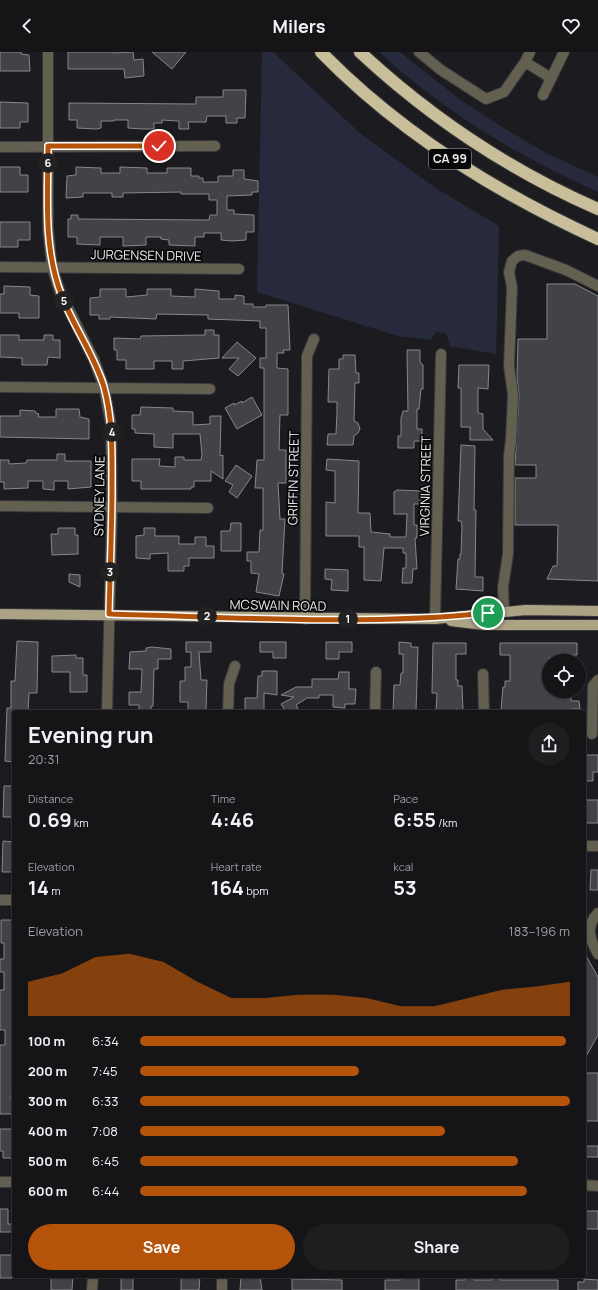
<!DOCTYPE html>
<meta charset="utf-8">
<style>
:root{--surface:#151518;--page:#1e1e21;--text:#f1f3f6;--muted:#9d9fa2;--line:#343437;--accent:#b45309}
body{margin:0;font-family:Manrope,sans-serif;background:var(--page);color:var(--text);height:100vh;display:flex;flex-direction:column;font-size:15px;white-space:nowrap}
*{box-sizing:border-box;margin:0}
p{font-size:13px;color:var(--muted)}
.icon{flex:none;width:22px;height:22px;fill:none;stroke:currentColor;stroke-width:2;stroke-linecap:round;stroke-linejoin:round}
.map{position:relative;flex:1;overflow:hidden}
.details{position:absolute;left:12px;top:658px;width:574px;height:568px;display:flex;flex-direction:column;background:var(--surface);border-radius:4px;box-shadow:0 1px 3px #0004,0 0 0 1px var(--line)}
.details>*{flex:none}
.fabs{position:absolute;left:542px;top:602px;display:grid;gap:8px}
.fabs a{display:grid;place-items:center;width:44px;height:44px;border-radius:50%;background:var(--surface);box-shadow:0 1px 3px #0004,0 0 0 1px var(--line);font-size:20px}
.pin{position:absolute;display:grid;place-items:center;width:34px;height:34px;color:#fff;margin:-17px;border:2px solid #fff;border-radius:50%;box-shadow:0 1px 4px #0007}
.km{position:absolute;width:20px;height:20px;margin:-10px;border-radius:50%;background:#222;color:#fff;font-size:11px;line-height:20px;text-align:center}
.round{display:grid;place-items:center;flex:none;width:42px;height:42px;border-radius:21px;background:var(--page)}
.head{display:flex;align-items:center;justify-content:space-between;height:68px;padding:0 16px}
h1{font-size:22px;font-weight:700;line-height:30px}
.figures{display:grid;grid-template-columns:repeat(3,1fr);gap:6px;height:68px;padding:4px 16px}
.figures div{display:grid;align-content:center}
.figures b{font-size:20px;font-weight:700}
.figures small{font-size:11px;font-weight:400}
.figures p{font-size:11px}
.chart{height:112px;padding:8px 16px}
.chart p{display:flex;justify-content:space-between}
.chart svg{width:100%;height:72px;margin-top:4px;fill:var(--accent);opacity:.7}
.action{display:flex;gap:8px;margin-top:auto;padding:8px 16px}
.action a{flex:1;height:46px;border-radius:24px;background:var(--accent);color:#fff;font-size:16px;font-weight:700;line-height:46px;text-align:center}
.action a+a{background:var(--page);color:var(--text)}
ul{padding:0 16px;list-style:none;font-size:13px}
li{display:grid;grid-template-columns:64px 48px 1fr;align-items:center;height:30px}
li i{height:10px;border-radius:5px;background:var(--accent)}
header{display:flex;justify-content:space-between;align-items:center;height:52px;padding:0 16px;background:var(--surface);font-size:18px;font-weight:700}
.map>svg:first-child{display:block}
</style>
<header><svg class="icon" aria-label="back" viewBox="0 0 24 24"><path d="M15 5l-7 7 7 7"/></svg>Milers<svg class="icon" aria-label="heart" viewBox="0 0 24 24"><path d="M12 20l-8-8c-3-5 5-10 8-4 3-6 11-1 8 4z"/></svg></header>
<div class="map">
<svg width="598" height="1238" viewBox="0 0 598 1238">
<rect width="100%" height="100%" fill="#1c1c20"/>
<!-- green -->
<path fill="#272a3c" d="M262 0H273L361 82 437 137 499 174 496 302 450 294 446 281 436 280 431 288 398 284 257 240Z
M379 0H400L459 47 502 75 546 101 598 125V140C517 104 445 60 379 0Z"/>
<!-- building -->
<path fill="#424247" stroke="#86878b" d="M0 0H21V2L29 3 30 19H0Z
M68 0H114V1L133 0 134 8 143 7 144 24 125 26 124 17H68Z
M152 0H186L172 17Z
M223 38H246L245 66H237V71H226V64H207L206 70H188L189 77H179V69L162 68V71H154V77H143L128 76V68H114V69H101V76L96 77 77 76V68H69V51L196 52V45H223Z
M0 50 28 51V70H20V76H0Z
M0 115H20V123H28V140H0Z
M76 115 101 116V121H120V115L147 116V121H167V116H191V124H199V126H203V130H218V124H233V118H244V127L258 129V140H252V143L227 144V158H234V162L254 163V180H246V188L232 189 221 188V181H204V185H195V194L169 193V188L161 187V185H146V193L123 194V185H100V193L77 192V185H68V167H71V163H78V167L209 168 210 163H217V148H209V142H181V140L123 141V145H112V141H83V145L66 146 67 124 76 123Z
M0 170H30V188H18V195H0Z
M547 232H575L598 244V529L547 527 553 514H557L558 473H515V426H536V413H515L519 343 517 325 518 287H547Z
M4 234 30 235V243L39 244V266H19V261H0V242H4Z
M100 237H126V245L147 243V237H171V244L195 245V237L219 239V247H235V243L244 244V252H253V255H266V253H288L290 298H283L284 301H277V316L288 317V363H280L279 398H286V431H278L280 467H285L282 521 284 522 279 544 256 540 259 522 251 521V509H247V500H259L260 478H263V436H255L257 408H264V316H260V306H266V276H260V269L208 267V263L157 262 156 267 110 265V267H99V263H90V246L100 245Z
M205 278H214V283H219V306L183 309V317H172V309H154V317H126V308H117V298H114V286L140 287 141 284 201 283H205Z
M0 283H19V288H44V283H53V288H60V306L48 305 47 313H22V306L0 305Z
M237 290 256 306 238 324 229 317 239 306H222Z
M407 298H420V310L423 313V337H421L419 357H417V377H422V389H414V396H398V384H401V366L403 359H408Z
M343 303H355L356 321H359V331H355L354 369 358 371 360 377 358 381 354 384 353 393H327L328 382H336L337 360V350H328L329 317H339V307H343Z
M459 313H489L488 337 478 336V361L483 362V377L493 388H470V375H461V336H458Z
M252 345 262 363 237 377 225 356 234 351V353L242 349V351Z
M141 355 173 356V359L193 360V373L210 372V364H221L220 404 223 403V427L211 419V429H194V435H191V437H141V429H132V407H160L159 414 175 415V405H184V408H201L202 403 200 382H173V396L154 395V382L135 381V377H132V363H140Z
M56 357H79L80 365 89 367V387L0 385V364H20V358L35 359 36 361 39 362 38 365H56Z
M461 393 475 394 474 458H476L475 525H483V539L456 537 458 507H460V502H461L462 474 461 469H458Z
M57 402H65V409H91V435L68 437V429H54V438L43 437V429H28V436L4 437V430H0V408H9V412L26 411 27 408H57Z
M327 407 359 409 358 461H370L371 480 390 482V485H406L407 462H394V440L397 438 421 439V452H414V473H417V486H415L417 517H413L412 531H402L403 516H406V501H403V496H384L381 529 364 528V495H359V484H326V450L335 451V419L326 418Z
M236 413 252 424 237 446 229 440 233 433 225 429Z
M231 471H241V499H221V479H230Z
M58 476H75V483H78V502L52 503 51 482H58Z
M144 476H155V484H179V492H195V485H206V494H214V506H189V514H184V519H168V501L150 502V507L136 506V484L144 483Z
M325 517 348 518V539L331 538 332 528 325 527Z
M69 522 80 523V535L69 530Z
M17 589 38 590 37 641H29L28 660H14V710L5 709 7 656H11V629H15Z
M186 590H211V600H199L201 628H207L206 658H203V660H188V650H180V629H185V615H191V600H186Z
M260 590H286V606H273V600H260Z
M326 590H352V600H339V607H326Z
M399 590 411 591V595H418L416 660 393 659 394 633H400L401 621H403V602H399Z
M433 591H466V602H456V628H458V634H462L463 658 456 657V660L436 659 437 641H432Z
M500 591H577V603H566V606H549V639H571V649H579L580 657H571V659L564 660H506V658H501L503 635H505V629H510V603H500Z
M152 595 171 597V607H158V617H154L153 654H151V660H139V653H129V640H141L142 617H129L130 600 146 599V596Z
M76 603V606H83V623H87V640H70V620H52V604Z
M262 619H277V643L264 641V660H249V658H245V646H257L258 624H262Z
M339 620H349V637H356L355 652H345V656L333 655V643H319V646H307L296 653 298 656 291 660H286L281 652 294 645 281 643 296 635H312V627H338Z
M584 703H598V720H593V729H584Z
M4 734H14V765H3Z
M584 748H598V771H584Z
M3 789 14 790V820H2Z
M591 818H598V838H590Z
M1 868H14V1033H12L11 1047H14V1062H0V993H5V978H0V938H4V920H0V907H4V891H1Z
M584 900 598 925V983L584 1008Z
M584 1021H598V1069H584Z
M0 1077H14V1106H3V1099H0Z
M584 1094H598V1105H584Z
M0 1157H8V1172H14V1180H0Z
M584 1159H598V1177H584Z
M0 1203H14L12 1226H0Z
M51 1224H73L72 1238H51Z
M121 1224H133V1238H121Z
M181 1224H200L199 1238H181Z
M241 1224H260L262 1238H240Z
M404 1224H419V1238H385V1228H400V1226H404Z
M465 1224H474V1228H492V1224H500V1228H558V1238H456V1228H465Z
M292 1227 342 1228V1238H292Z
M584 1227 598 1228V1238H578V1230H584Z"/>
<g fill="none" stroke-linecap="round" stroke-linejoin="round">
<defs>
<path id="minor" d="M48 0V177L52 215 60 240 94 308 104 335 111 373 112 455 107 660
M419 0 441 18 486 47 504 40 525 10 551 26
M525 10 530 0
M543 43 564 0
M0 95 215 94
M0 215 239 217
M0 335 210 337
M0 454 208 456
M504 560 503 535 508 502 509 403 511 388 513 343 509 314 512 235 509 220 512 209 518 204 525 203 566 218 598 234
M305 567 307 304 314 287
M435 567 441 302
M483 622 484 660
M228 660 229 632 235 614
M375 660 376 620
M592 682 593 634 598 628
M584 794H598
M0 848H14
M598 861C585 874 590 888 598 902
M0 1130H14
M584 1133 598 1134
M92 1238 93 1224
M222 1238V1224"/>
<path id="major" d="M0 562 435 567 526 558 598 559
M451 569 484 573H598"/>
<path id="highway" d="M321 0C400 81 495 140 598 187
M360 0C430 65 511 119 598 157"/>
</defs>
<!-- minor casing -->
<use href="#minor" stroke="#39393c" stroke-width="12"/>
<!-- major casing -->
<use href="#major" stroke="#39393c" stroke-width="12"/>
<!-- highway casing -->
<use href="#highway" stroke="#39393c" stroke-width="14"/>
<!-- minor -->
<use href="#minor" stroke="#635f51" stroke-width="10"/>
<!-- major -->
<use href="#major" stroke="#aca385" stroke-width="10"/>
<!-- highway -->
<use href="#highway" stroke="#c9be9a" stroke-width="12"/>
</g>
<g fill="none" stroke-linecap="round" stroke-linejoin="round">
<defs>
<path id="route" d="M159 94H48C48 144 43 194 61 242 73 274 94 302 104 335 113 368 112 401 112 434 112 477 110 519 109 562 233 565 364 574 488 561"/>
</defs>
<!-- route casing -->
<use href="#route" stroke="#fff" stroke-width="8"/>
<!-- route -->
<use href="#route" stroke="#b45309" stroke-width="5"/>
</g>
<g text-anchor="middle" stroke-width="3.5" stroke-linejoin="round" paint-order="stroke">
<!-- shield labels -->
<rect fill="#070708" stroke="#a4a5a7" stroke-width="1" x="429" y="97" width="42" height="20" rx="3"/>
<g font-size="12" font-weight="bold" fill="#e8e9eb">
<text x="450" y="111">CA 99</text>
</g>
<!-- street labels -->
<g font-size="13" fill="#e8e9eb" stroke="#070708">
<text transform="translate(146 203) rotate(1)" y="5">JURGENSEN DRIVE</text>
<text transform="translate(293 426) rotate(-89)" y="5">GRIFFIN STREET</text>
<text transform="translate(425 434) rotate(-89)" y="5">VIRGINIA STREET</text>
<text transform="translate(99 444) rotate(-89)" y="5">SYDNEY LANE</text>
<text transform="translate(278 553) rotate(1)" y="5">MCSWAIN ROAD</text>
</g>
</g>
</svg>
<div class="fabs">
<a><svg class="icon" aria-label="locate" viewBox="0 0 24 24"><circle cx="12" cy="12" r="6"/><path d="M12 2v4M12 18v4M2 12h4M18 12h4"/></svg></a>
</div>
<div class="pin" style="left:488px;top:561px;background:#1e9e55"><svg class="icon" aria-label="arrive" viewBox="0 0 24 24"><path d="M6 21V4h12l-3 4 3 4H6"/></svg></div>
<div class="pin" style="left:159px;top:94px;background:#d93025"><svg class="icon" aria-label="check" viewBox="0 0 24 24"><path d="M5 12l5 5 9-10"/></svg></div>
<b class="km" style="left:348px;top:567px">1</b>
<b class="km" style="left:207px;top:564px">2</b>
<b class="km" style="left:110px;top:520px">3</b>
<b class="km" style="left:112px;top:380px">4</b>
<b class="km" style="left:64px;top:249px">5</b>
<b class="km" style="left:48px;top:111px">6</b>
<section class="details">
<div class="head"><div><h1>Evening run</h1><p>20:31</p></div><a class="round"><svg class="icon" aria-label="share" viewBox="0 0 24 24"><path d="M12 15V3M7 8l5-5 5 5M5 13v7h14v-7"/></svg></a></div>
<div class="figures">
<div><p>Distance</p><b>0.69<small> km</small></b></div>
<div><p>Time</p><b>4:46</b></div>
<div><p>Pace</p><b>6:55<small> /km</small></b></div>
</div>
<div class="figures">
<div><p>Elevation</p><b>14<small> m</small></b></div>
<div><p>Heart rate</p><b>164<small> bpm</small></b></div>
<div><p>kcal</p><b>53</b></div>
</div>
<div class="chart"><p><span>Elevation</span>183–196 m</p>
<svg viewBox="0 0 160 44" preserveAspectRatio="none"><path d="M0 44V23L10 18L20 8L30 6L40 11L50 23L60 33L70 33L80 31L90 31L100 33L110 38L120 38L130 33L140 28L150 26L160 23V44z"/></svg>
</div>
<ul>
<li><b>100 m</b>6:34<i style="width:99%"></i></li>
<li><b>200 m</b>7:45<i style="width:51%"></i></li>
<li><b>300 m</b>6:33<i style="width:100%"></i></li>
<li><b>400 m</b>7:08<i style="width:71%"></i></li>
<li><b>500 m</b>6:45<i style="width:88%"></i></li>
<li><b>600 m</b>6:44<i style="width:90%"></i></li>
</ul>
<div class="action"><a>Save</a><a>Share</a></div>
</section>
</div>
